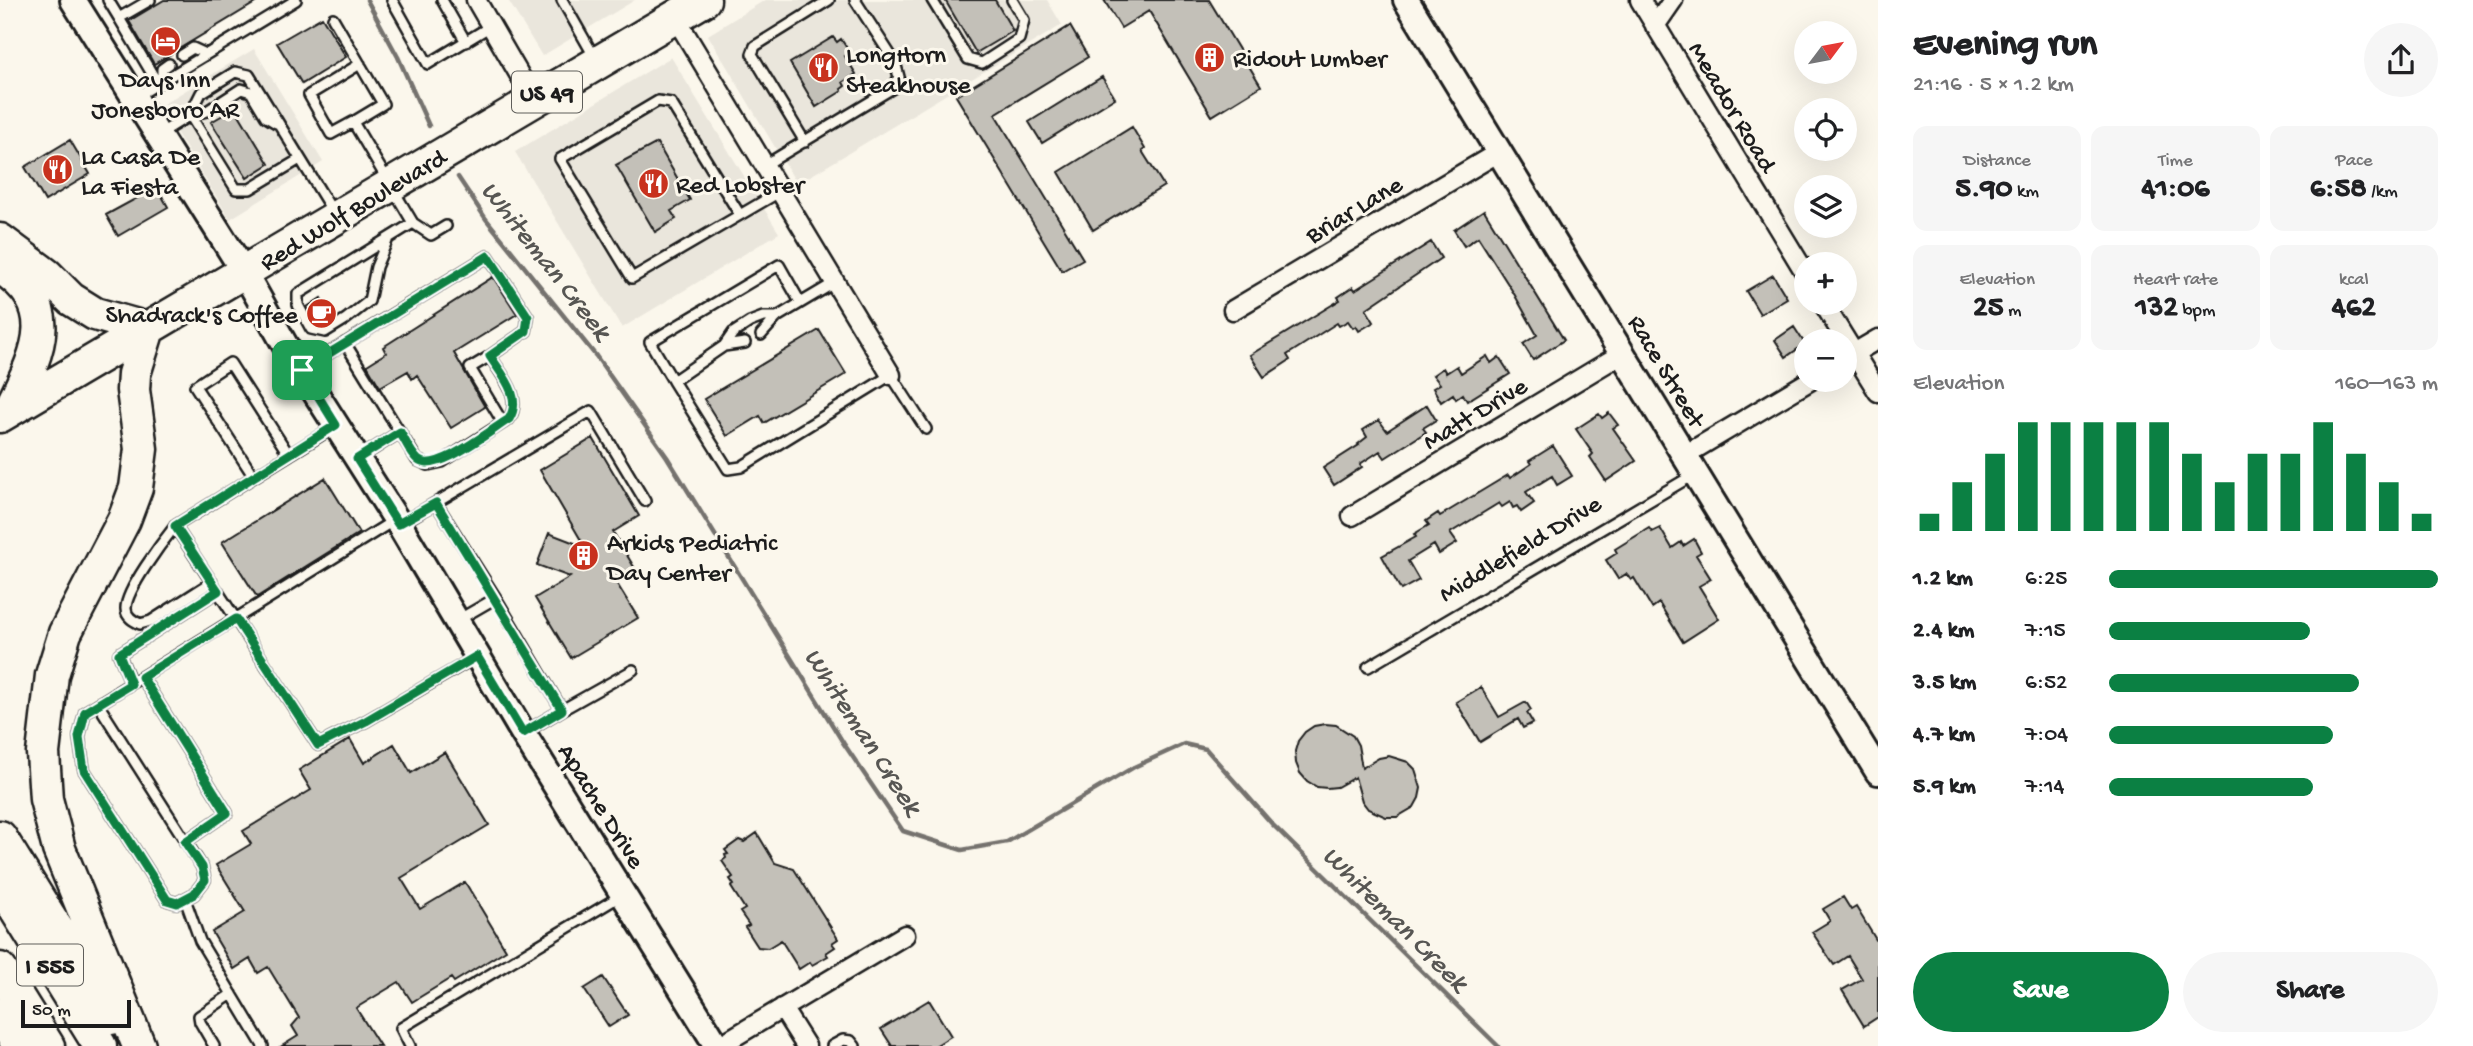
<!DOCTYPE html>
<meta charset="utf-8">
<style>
:root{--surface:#fff;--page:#f6f6f6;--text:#202124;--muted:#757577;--accent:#0b8043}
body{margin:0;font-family:"Gochi Hand",sans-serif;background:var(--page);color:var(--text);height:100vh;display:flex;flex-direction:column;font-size:26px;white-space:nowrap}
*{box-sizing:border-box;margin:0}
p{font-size:23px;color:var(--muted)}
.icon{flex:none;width:38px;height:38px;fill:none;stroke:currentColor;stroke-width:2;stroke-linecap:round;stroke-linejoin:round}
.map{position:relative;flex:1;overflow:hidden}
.drawer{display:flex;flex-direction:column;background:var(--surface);width:595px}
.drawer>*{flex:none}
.needle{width:46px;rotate:58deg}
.controls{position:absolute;left:1794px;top:21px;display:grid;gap:14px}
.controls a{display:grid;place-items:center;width:63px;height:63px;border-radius:50%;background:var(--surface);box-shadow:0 7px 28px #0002;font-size:35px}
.scale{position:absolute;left:21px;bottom:18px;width:110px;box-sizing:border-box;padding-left:7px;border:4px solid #1c1c1c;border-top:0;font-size:19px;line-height:24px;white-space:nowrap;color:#1c1c1c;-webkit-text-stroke:5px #fbf7ec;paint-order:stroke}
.pin{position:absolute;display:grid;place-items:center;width:60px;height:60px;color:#fff;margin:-30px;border-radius:14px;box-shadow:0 4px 10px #0006}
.round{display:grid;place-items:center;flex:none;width:74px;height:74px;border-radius:37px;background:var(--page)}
.summary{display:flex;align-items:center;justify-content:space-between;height:119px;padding:0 35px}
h1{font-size:38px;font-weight:700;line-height:52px}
.metrics{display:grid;grid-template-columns:repeat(3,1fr);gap:10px;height:119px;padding:7px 35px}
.metrics div{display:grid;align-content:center;border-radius:14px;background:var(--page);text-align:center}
.metrics b{font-size:30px;font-weight:700}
.metrics small{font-size:19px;font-weight:400}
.metrics p{font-size:19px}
.chart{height:196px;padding:14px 35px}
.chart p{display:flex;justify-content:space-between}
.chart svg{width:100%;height:126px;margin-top:7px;stroke:var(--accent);stroke-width:6}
.cta{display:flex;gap:14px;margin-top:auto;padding:14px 35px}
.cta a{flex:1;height:80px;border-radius:42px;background:var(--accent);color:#fff;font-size:28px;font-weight:700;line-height:80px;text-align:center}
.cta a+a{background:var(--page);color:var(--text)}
ul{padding:0 35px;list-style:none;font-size:23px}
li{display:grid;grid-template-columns:112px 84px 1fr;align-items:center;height:52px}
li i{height:18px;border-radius:9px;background:var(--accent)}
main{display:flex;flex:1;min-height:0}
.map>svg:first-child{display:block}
</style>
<main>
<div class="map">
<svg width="1878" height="1046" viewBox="0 0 1878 1046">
<rect width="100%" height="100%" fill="#fbf7ec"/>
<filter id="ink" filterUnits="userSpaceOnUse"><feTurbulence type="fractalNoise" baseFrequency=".0143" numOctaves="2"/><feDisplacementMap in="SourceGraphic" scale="14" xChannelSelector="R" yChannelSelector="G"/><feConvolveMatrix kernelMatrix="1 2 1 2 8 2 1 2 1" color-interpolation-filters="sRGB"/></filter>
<g filter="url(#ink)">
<!-- built -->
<path fill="#eae6dc" d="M508 0H635L542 56Z
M765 0H1047L1062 25 797 184 708 35Z
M254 49 323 162 230 219 160 106Z
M671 57 779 233 622 328 515 152Z"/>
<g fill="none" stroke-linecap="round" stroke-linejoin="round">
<!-- stream -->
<path stroke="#74726e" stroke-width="4.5" d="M367 0 398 57 429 126
M458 177 486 219 596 356 667 457 844 744 903 831 962 850 1007 842 1134 767 1184 744 1206 749 1273 825 1498 1046"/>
</g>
<!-- building -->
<path fill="#c3c0b8" stroke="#1c1c1c" stroke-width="2" d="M164 0H260L154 64 129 21Z
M945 0H995L1013 31 976 53Z
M1104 0H1209L1261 86 1212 116 1149 11 1121 28Z
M322 17 346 57 302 84 277 43Z
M1070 26 1088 57 995 114 1083 259 1062 271 956 96Z
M833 37 837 42 841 39 850 53 845 56 856 74 843 82 845 86 841 89 842 91 816 107 790 63Z
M1102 77 1115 98 1042 143 1029 122Z
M235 108 269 164 247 178 211 122Z
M1132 127 1145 149 1142 151 1164 186 1093 230 1059 172Z
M70 140 90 174 45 201 25 167Z
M657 143 690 200 671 211 676 219 655 232 616 165Z
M157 187 168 207 118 236 106 215Z
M1484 210 1564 340 1533 360 1523 344 1537 335 1513 292 1478 237 1464 246 1454 230Z
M1431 242 1441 258 1366 309 1374 322 1359 331 1356 326 1353 328 1348 321 1339 326 1337 323 1287 355 1290 360 1264 377 1250 355 1340 300 1338 297 1353 287 1355 290Z
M1773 275 1787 298 1760 314 1746 291Z
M493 277 517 314 454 353 485 407 451 428 417 375 412 379 408 371 380 387 367 365 386 353 383 347Z
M321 298 334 318 324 325 317 323 307 307Z
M1794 327 1805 344 1786 357 1775 340Z
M819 330 846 374 764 423 760 416 727 436 704 399Z
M1487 356 1491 363 1499 357 1510 374 1467 401 1463 394 1456 399 1453 394 1441 402 1433 388 1440 384 1433 375 1443 368 1446 373 1457 366 1461 373Z
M1427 405 1436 420 1423 428 1426 432 1385 458 1380 451 1360 464 1362 467 1334 485 1323 468 1359 445 1358 444 1367 437 1363 430 1379 420 1387 431Z
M1609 413 1618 425 1613 428 1636 461 1606 481 1590 457 1593 454 1576 429 1599 414 1602 418Z
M593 438 639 516 613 532 634 567 614 579 638 618 571 658 535 598 570 577 537 565 549 533 585 547 540 470Z
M1553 446 1572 476 1557 485 1552 476 1526 492 1534 503 1521 512 1517 506 1513 508 1510 502 1502 507 1499 503 1450 533 1457 543 1439 554 1434 545 1408 561 1419 580 1401 590 1382 556 1416 537 1414 534 1429 525 1426 521 1438 513 1440 516 1508 475 1510 478 1531 464 1529 461Z
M325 478 359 533 257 597 222 542Z
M1649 528 1652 532 1660 528 1672 548 1681 542 1683 546 1694 539 1701 552 1696 555 1711 579 1699 586 1719 619 1683 642 1659 603 1652 608 1634 578 1631 580 1626 574 1618 579 1606 560 1617 553 1615 549Z
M1481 687 1499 717 1526 702 1531 710 1527 713 1533 723 1523 728 1518 719 1480 742 1456 702Z
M1325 724 1336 725 1353 736 1358 745 1362 768 1379 758 1389 756 1408 762 1415 769 1421 788 1419 798 1414 807 1397 817H1386L1368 809 1362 801 1355 777 1337 787 1327 788 1317 787 1307 781 1300 773 1296 763 1295 751 1298 741 1305 732 1314 726Z
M350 739 364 763 394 744 411 773 445 752 489 825 401 878 420 909 465 882 506 950 454 982 451 978 412 1002 399 982 356 1008 380 1046H282L298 1036 292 1026 299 1018 268 967 258 973 250 959 234 969 212 932 245 912 216 865 251 844 243 831 311 790 299 770Z
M757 833 775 863 794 869 838 939 832 943 835 947 826 953 828 956 812 965 810 962 799 969 781 940 768 948 758 947 745 927 749 925 740 912 745 909 731 887 734 885 730 879 733 877 722 861 726 858 725 855 728 854 725 850 739 840 744 842Z
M1843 897 1851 910 1856 907 1878 943V1017L1864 1026 1842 990 1862 979 1848 956 1834 965 1812 932 1830 921 1823 909Z
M603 977 628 1015 609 1027 584 989Z
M929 1000 951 1036 935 1046H892L881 1029Z"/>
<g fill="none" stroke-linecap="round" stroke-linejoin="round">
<defs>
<path id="lane" d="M108 0 119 18 150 0
M392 0 428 64 491 26
M442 0 466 42
M562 0 595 58
M932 0 968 59 982 63 1019 39 1024 20 1012 0
M119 18 158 84
M333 18 383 104 353 122 413 223 298 294V305L311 329 325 332 346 319 369 301 376 267 387 241
M182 55 193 48 206 54
M162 81V69L169 64
M136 97 296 0
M190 115 201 93 235 72 249 75 333 212
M190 115 236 189H250L300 159
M353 122 331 134 309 95 360 64
M158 135 190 115 207 111 241 89 251 92 266 117 276 123
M805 142 752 54 755 46 829 0
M765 165 893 88 899 77 895 62 855 0
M740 215 671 103 658 101 560 159 632 278 781 191
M413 223 431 235 446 226
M834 283 777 317H763L750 322 733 333 724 346 673 381 728 469 741 467 891 375 926 429
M761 335 777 317
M724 346 745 343
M490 356 470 368 503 423
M303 369 488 256 528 317 526 331 490 356C502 376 523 397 509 419L442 462 428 465 417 460 345 343
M673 381 650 342 779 265 800 302
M334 427 175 526 318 745 366 721 476 657
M359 458 400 432
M254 477 195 386 230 363 289 455
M436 503 496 598
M400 524 591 411 645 501
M175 526C163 541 125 591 126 609 126 617 134 621 140 624L151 621 212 582
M458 620 496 598 562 710 525 732
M1368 667 1695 474
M142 677 227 813 185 842
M131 683 119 654 218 591
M98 704 202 867 205 880 194 894 177 903 167 900 84 770 79 737 85 712 98 704 393 521
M562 710 633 670
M185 899 200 941 263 1046
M214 1046 200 1022 199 1016 232 994
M410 1046 401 1028 622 895
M832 1046 843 1040 851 1041 855 1046"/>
<path id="street" d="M476 0 534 100
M1640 0 1806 274
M675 17 891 375
M1655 26 1673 0
M1823 303 1878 392
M1233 310 1499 152
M1844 359 1878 339
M1685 455 1811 380
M1352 516 1623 353
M782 1008 806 1046
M719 1046 905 935"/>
<path id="secondary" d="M73 0 244 272 285 345 399 524 523 733 717 1046
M1406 0 1878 772"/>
<path id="highway" d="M0 240 47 275 71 299 95 314 148 329
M0 267C65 308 36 356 10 410
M0 416 704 0
M0 837 112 1018
M0 884 100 1046
M0 969 48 1046
M0 1014 19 1046
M139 1046 59 849 46 799 43 753 52 675 65 633 124 520 136 488 141 449 133 390 134 374 148 329"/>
</defs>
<!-- lane casing -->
<use href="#lane" stroke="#1c1c1c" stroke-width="14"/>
<!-- street casing -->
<use href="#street" stroke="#1c1c1c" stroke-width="23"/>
<!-- secondary casing -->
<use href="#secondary" stroke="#1c1c1c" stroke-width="30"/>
<!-- highway casing -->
<use href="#highway" stroke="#1c1c1c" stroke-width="37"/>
<!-- lane -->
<use href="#lane" stroke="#fbf7ec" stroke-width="9"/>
<!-- street -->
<use href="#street" stroke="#fbf7ec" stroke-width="18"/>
<!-- secondary -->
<use href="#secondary" stroke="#fbf7ec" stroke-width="24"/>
<!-- highway -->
<use href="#highway" stroke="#fbf7ec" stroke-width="32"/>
</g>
</g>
<g fill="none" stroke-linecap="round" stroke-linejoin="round" filter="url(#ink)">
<defs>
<path id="route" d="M488 256 528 317 526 331 490 356C502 375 523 397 509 419 491 430 435 475 418 460 411 454 405 440 400 432L357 459 398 524 436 503 562 710 523 733 477 656 366 721 318 745 236 619 142 677 227 813 185 842 202 867 205 880 194 894 177 903 167 900 84 770 79 737 85 712 131 684 119 654 218 591 175 526 336 425 302 370Z"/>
</defs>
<!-- route casing -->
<use href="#route" stroke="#fff" stroke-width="14"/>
<!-- route -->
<use href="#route" stroke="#0b8043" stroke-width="9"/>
</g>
<!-- icons -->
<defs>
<symbol id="hotel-disc" viewBox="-11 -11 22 22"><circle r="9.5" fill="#c8321e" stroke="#fbf7ec"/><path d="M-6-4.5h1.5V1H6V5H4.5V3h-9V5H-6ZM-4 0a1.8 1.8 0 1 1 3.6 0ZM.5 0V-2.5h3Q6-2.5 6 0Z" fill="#fff"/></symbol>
<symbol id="building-disc" viewBox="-11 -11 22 22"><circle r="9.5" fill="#c8321e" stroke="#fbf7ec"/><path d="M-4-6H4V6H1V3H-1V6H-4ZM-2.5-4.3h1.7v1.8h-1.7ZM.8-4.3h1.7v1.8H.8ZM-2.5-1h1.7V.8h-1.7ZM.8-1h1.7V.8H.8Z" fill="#fff"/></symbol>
<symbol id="restaurant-disc" viewBox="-11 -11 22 22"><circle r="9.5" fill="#c8321e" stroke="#fbf7ec"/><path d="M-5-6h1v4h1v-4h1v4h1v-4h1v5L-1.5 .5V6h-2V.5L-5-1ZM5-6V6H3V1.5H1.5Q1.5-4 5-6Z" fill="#fff"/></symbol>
<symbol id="cafe-disc" viewBox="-11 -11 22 22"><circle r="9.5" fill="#c8321e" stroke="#fbf7ec"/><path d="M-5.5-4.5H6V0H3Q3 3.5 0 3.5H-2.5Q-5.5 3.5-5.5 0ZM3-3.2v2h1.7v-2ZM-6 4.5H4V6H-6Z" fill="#fff"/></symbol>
</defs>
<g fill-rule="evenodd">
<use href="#hotel-disc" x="148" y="24" width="35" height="35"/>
<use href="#building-disc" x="1192" y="40" width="35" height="35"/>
<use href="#restaurant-disc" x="806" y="50" width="35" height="35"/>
<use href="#restaurant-disc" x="40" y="152" width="35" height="35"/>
<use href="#restaurant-disc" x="636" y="166" width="35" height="35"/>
<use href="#cafe-disc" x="304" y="296" width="35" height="35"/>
<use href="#building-disc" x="566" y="538" width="35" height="35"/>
</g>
<g text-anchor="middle" stroke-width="6" stroke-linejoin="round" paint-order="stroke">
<!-- shield labels -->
<g fill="#fbf7ec" stroke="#5f5e5a" stroke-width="2">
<rect x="512" y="71.5" width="70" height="41" rx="5"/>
<rect x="17" y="944.5" width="66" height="41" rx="5"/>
</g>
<g font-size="24" font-weight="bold" fill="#1c1c1c">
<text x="547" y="100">US 49</text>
<text x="50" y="973">I 555</text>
</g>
<!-- poi labels -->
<g font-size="26" fill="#1c1c1c" stroke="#fbf7ec" text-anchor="start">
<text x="846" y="62">LongHorn<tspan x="846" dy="30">Steakhouse</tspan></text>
<text x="1233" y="66">Ridout Lumber</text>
<text x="165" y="87" text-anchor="middle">Days Inn<tspan x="165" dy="30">Jonesboro AR</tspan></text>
<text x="81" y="164">La Casa De<tspan x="81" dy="30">La Fiesta</tspan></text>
<text x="676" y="192">Red Lobster</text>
<text x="298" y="322" text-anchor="end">Shadrack's Coffee</text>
<text x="607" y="550">Arkids Pediatric<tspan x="607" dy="30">Day Center</tspan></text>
</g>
<!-- street labels -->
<g font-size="26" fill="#1c1c1c" stroke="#fbf7ec">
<text transform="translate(1734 106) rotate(59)" y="9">Meador Road</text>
<text transform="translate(352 208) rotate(-31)" y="9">Red Wolf Boulevard</text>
<text transform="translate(1353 208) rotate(-31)" y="9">Briar Lane</text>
<text transform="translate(1668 370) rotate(59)" y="9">Race Street</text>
<text transform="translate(1474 412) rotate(-31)" y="9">Matt Drive</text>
<text transform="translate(1519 547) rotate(-31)" y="9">Middlefield Drive</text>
<text transform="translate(603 805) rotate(58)" y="9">Apache Drive</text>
</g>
<!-- water labels -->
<g font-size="28" font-style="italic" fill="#575653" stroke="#fbf7ec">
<text transform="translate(548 259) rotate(52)" y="10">Whiteman Creek</text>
<text transform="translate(865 730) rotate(57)" y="10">Whiteman Creek</text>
<text transform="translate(1397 917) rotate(45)" y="10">Whiteman Creek</text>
</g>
</g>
</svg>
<div class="controls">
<a><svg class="needle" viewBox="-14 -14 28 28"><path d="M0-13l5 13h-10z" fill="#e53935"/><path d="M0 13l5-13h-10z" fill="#757577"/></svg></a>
<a><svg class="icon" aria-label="locate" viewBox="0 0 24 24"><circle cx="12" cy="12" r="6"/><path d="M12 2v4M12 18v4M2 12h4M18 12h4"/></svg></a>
<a><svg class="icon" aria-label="layers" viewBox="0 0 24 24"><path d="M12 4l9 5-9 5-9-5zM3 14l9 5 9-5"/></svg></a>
<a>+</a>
<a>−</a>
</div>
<div class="scale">50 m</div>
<div class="pin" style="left:302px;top:370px;background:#1e9e55"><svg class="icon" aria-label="arrive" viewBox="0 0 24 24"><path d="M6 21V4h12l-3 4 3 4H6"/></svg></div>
</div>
<section class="drawer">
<div class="summary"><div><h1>Evening run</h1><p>21:16 · 5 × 1.2 km</p></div><a class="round"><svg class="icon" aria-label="share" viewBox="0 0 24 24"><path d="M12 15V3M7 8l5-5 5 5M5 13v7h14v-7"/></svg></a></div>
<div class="metrics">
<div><p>Distance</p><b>5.90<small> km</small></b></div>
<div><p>Time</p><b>41:06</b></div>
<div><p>Pace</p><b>6:58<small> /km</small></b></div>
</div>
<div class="metrics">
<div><p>Elevation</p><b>25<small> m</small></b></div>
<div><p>Heart rate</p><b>132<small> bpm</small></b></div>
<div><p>kcal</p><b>462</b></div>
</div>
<div class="chart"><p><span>Elevation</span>160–163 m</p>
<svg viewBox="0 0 160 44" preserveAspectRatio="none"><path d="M5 44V38M15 44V27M25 44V17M35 44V6M45 44V6M55 44V6M65 44V6M75 44V6M85 44V17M95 44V27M105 44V17M115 44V17M125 44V6M135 44V17M145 44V27M155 44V38"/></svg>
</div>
<ul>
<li><b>1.2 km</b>6:25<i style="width:100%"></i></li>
<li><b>2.4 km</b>7:15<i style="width:61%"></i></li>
<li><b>3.5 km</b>6:52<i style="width:76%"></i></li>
<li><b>4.7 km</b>7:04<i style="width:68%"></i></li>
<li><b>5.9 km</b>7:14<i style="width:62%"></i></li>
</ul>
<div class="cta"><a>Save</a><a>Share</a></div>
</section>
</main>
